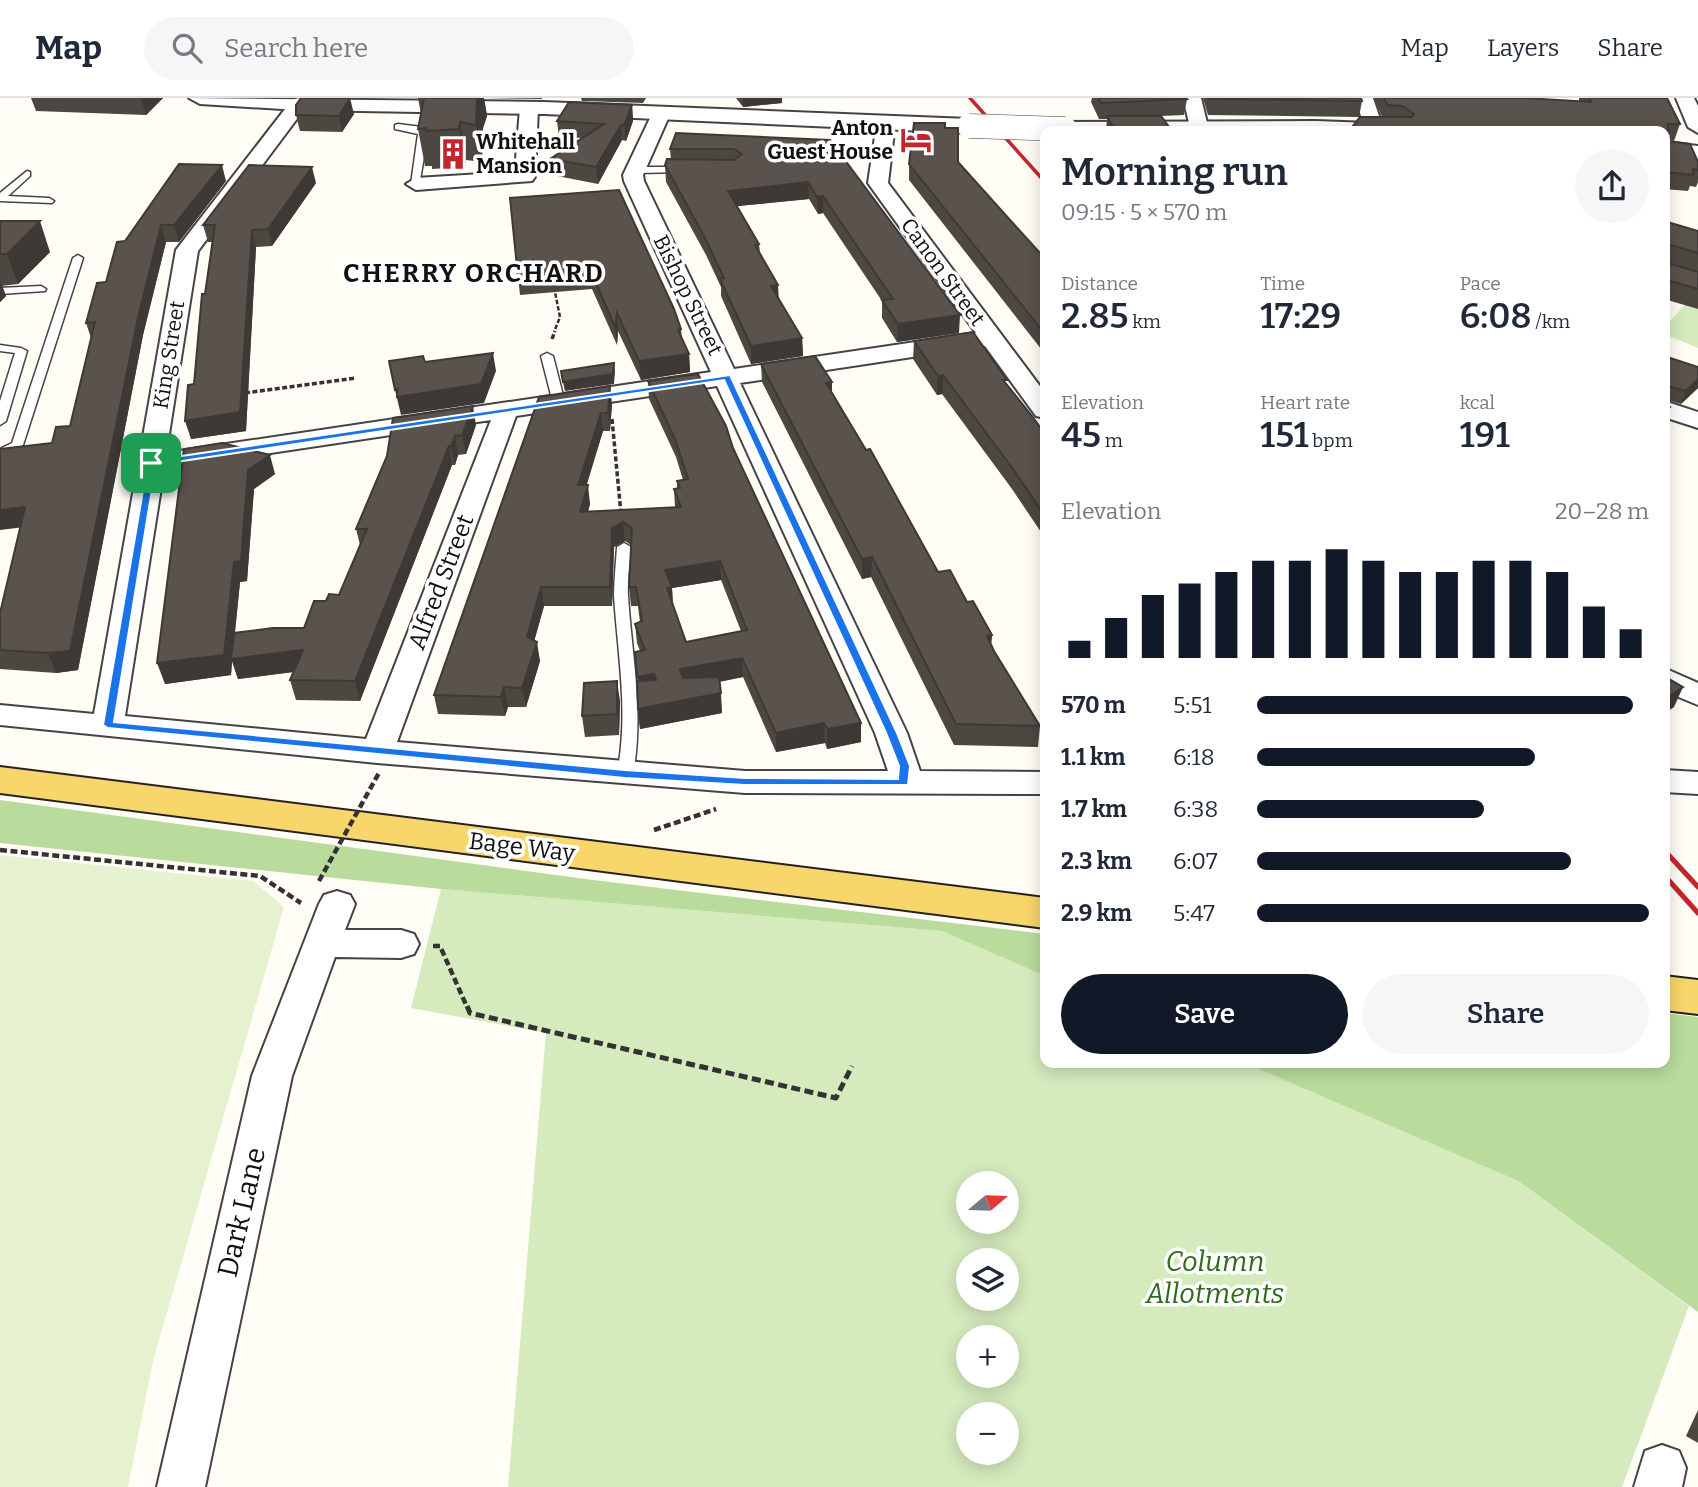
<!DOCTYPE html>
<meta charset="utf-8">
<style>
:root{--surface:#fff;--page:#f6f6f7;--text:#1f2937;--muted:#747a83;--line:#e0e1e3;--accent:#111827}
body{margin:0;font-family:Bitter,serif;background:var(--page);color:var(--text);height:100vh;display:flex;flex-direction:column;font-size:26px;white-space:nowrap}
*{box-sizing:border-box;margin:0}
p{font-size:23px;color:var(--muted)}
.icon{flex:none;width:38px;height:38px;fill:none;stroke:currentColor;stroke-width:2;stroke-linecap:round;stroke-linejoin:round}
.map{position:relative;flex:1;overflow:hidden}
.details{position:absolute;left:1040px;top:28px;width:630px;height:942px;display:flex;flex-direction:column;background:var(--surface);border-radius:14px;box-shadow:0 4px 18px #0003}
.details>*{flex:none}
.needle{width:46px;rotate:71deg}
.buttons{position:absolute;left:956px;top:1073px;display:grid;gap:14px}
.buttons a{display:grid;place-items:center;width:63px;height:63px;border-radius:50%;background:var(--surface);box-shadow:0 4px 18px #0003;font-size:35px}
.pin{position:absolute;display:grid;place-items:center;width:60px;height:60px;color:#fff;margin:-30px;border-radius:14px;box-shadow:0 4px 10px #0006}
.round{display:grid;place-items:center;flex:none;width:74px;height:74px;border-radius:37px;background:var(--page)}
.overview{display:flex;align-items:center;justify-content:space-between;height:119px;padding:0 21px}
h1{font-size:38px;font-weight:600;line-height:52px}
.stats{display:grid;grid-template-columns:repeat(3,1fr);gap:10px;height:119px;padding:7px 21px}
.stats div{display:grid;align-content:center}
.stats b{font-size:35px;font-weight:600}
.stats small{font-size:19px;font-weight:400}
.stats p{font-size:19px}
.chart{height:196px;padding:14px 21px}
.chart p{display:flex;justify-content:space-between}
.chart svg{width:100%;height:126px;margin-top:7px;stroke:var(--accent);stroke-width:6}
.cta{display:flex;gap:14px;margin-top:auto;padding:14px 21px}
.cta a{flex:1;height:80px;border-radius:42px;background:var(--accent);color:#fff;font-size:28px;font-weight:600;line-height:80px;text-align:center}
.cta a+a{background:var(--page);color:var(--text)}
ul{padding:0 21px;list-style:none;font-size:23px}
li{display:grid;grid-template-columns:112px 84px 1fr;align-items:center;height:52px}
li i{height:18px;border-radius:9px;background:var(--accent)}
header{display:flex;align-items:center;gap:42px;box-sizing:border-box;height:98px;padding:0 35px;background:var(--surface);border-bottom:2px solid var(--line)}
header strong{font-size:33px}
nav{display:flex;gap:38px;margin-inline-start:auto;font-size:24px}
.search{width:490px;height:63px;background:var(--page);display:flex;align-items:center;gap:18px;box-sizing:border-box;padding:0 24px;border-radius:38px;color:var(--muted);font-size:26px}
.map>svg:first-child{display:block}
</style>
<header>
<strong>Map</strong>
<div class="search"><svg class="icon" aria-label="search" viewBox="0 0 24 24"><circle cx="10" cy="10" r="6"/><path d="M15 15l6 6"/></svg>Search here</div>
<nav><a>Map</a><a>Layers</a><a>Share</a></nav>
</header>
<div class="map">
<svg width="1698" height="1389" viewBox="0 0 1698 1389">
<rect width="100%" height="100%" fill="#fffdf5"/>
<!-- green -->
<path fill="#d5ebbd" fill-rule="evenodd" d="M1690 201 1698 210V250L1664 236V230Z
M441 791 942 833 1045 878V964H1242L1518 1083 1689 1208 1622 1389H508L546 935 411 910ZM968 1085H1006V1124H968ZM968 1162H1006V1200H968ZM968 1239H1006V1278H968ZM968 1316H1006V1354H968Z"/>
<!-- forest -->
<path fill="#b9dc9c" d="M0 702 593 782 1045 836V878L942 833 441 791 0 745Z
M1664 915 1698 919V1214L1518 1083 1242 964H1664Z"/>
<!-- pitch -->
<path fill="#e6f2cf" d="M0 757 253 783 284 809 153 1263 128 1389H0Z"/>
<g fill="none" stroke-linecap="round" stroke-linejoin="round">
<defs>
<path id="service" d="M398 26 422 29 428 35 419 88 411 86 418 36 395 31V27Z
M685 69 690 72 688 74 635 75 630 72 635 69Z
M27 73 30 74V78L8 98 49 100 54 103 52 105 0 103V95Z
M78 157 83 160 23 347 0 360V351L12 345 73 160Z
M41 188 46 191 45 193 0 196V190Z
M0 247 21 250 27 253 6 323 0 327V303L15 255 0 253Z
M547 255 553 258 565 305 563 308 559 309 553 305 541 258Z
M624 445 631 449C630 465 627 482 628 498 632 559 644 615 633 676L625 681 617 676C629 615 618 559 614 498 614 482 616 465 617 449Z"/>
<path id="minor" d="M299 0 308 6 198 153 166 355 711 274 624 83 623 77 652 16 661 10 670 16 643 77 644 83 734 271 976 235 868 85 877 25 886 19 893 21 895 25 888 85 1045 295V320L1036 318 985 248 740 285 907 635 920 673 1045 674V696L745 695 377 665 0 627V607L94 616 176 152 292 2ZM717 288 875 635 888 673H745L397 644 516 318ZM491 322 366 641 125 618 164 371Z
M1183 0H1201L1209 33H1191Z
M1355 0H1373L1384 33H1366Z
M1676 0H1694L1698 8V35L1688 29Z
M529 4 538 10 535 79 532 83 416 92 406 86 416 80 515 74 520 10Z
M1664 303 1698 314V330L1664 319Z
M1664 570 1698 585V607L1664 593Z
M1664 672 1698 674V696L1664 694Z
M337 793 350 797 355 806 345 832H401L414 836 419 846 414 856 401 860 335 859 292 978 205 1389H157L252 978 319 806 324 797Z
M1662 1347 1679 1353 1686 1370 1682 1389H1634L1645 1353Z"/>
<path id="tertiary" d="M189 0 544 4 969 21 980 28 969 35 544 16 299 12 200 6Z
M1316 23 1397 26 1408 33 1054 31 1065 24Z
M1664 44 1698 48V62L1664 58Z"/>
<path id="primary" d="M0 669 1045 800V830L0 695Z
M1664 878 1698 882V916L1664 912Z"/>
</defs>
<!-- service casing -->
<use href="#service" stroke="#444" stroke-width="3"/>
<!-- minor casing -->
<use href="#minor" stroke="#444" stroke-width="4"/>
<!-- tertiary casing -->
<use href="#tertiary" stroke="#444" stroke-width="4"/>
<!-- primary casing -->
<use href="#primary" stroke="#222" stroke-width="4"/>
<!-- path-far3 -->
<path stroke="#333" stroke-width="2.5" stroke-dasharray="4.5 2" stroke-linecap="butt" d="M554 189 560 219 554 234"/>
<!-- path-far2 -->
<path stroke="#333" stroke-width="3.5" stroke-dasharray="5 2.5" stroke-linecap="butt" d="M552 241 555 233
M245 295 356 280
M612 321 621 416"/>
<!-- path-far1 -->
<path stroke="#333" stroke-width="4.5" stroke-dasharray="7 3.5" stroke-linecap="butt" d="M654 732 716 711
M0 752 260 778 301 805
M433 848H440L467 909"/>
<!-- path -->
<path stroke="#333" stroke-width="5" stroke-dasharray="9 4.5" stroke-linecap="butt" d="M467 908 470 915 836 1000 852 968"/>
<!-- service -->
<use href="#service" fill="#fff" fill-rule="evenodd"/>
<!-- minor -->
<use href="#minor" fill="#fff" fill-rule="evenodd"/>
<!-- tertiary -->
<use href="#tertiary" fill="#fff" fill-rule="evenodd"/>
<!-- primary -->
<use href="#primary" fill="#f9d66b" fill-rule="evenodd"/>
<!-- rail-far1 -->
<path stroke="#c4262e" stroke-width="3.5" d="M970 0 1045 84"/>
<!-- rail -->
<path stroke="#c4262e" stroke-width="5" d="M1664 752 1698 789
M1664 777 1698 815"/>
<defs>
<path id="tertiary-bridge" d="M969 28 1065 31"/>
</defs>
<!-- tertiary-bridge casing -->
<use href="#tertiary-bridge" stroke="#444" stroke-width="25" stroke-linecap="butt"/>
<!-- path-bridge -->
<path stroke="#333" stroke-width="4.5" stroke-dasharray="7 3.5" stroke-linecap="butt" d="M319 783 380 673"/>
<!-- tertiary-bridge -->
<use href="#tertiary-bridge" stroke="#fff" stroke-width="24"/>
</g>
<!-- wall -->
<path fill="#4d4742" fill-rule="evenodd" d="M31 0H163L146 17 36 13Z
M418 0H542V1L484 0 487 18 483 30 482 64 466 62 465 69 432 71V68H425L418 31 421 16Z
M581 0H646L643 5 582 3Z
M736 0H782V5L743 9Z
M1092 0H1186L1187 1 1184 17 1161 18 1172 33H1106L1107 21H1099L1091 4Z
M1203 0H1361L1362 3 1359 19 1208 17Z
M1374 0H1525L1579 4V0H1667L1680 26 1674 43 1668 42V43L1698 64V84L1696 89 1690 88 1688 93 1664 91V33L1382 19Z
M632 7 633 23 626 43 622 42 598 86 552 77 550 61 582 40 559 39 557 23Z
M354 16 342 34 300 33 296 17Z
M945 30 958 64 1045 162V256L909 82V66Z
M830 42 959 235 897 244 882 220V203L823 115 818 116 809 101 737 108 759 146 760 155 779 201 802 240 803 258 751 266 721 198V189L706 157 666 84 665 67 671 62 670 51Z
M226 83 179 144H166L143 237 78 572 56 575 0 571V515L52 345 70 328 91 240 86 225 125 143Z
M316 85 272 148 256 149 246 333 191 341 194 286 212 144H208L203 127Z
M510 100 681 231 682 241 689 256 690 274 641 282 618 233 617 247 592 191 520 197Z
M0 123 50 154 18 186 2 188 6 198 0 204Z
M1664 123 1698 133V211L1664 201Z
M914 243 1006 287 1045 336V440L1012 391 942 296 937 297 913 261Z
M1664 258 1698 269V290L1681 306 1667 302 1664 322Z
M761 266 832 284V295L938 474 967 504 992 537 991 547 994 553 1040 628 1038 649 954 647 871 479 862 481 762 284Z
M648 283 733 350 861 625V644L827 651 825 645 776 654 743 579 719 584 722 615 640 631 638 611 640 553 637 545 635 526 640 524 638 508H631L629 489 631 447 625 443 614 449 612 508H544L534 543 540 563 526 609H508L505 618 438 616 434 597 539 299 612 306 610 333H603L586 387 590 406 588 414 675 409 674 391 677 390V383L683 382 676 359 649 301ZM721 482 741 533 686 544 673 508 672 490Z
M476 327 466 356 458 357 455 367H452L360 603 296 602 290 582 293 574 238 581 232 563 231 577 165 586 184 351 275 376 254 391 247 483 240 484 235 535 304 530 326 503 339 497 360 447 356 431 387 358Z
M620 603 619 637 585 639 582 618Z
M1698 1312V1345L1686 1338Z"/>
<!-- shaded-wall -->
<path fill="#3f3936" d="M141 0H163L146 17Z
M350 0 354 16 342 34 339 18Z
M477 0H484L487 18 483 30 482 64 476 27Z
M743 0H782V5L743 9Z
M632 7 633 23 626 43 624 27Z
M460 24 466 62 465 69 459 31Z
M621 27 622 42 598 86 596 69Z
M222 67 226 83 179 144 174 127Z
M312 69 316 85 272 148 268 131Z
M808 84 809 101 728 109V93Z
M823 98V115L818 116 817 99Z
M40 123 50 154 18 186 7 156Z
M161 127 166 144 143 237 78 572 56 575 48 555 138 220Z
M252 132 256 149 246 333 191 341 185 323Z
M0 182 6 198 0 204Z
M778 187 779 205 771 188Z
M617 215 618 233 617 247 615 229Z
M960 217 959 235 897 244 898 226Z
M802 240 803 258 751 266V248Z
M493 255 496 273 484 305 401 317 395 292Z
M689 256 690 274 641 282 639 263Z
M614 265 615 274 614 286 565 293 563 284Z
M943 277 942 296 937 297 938 278Z
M1698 281V290L1681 306 1686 293Z
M832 284V302L826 285Z
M610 288 612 306 610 333 608 315Z
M473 308 476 327 466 356 462 337Z
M1670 309 1665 322H1664V314Z
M601 315 603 333 581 406 578 387Z
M455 338 458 357 455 367 451 348Z
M449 348 452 367 360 603 355 583Z
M270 357 275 376 254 391 247 483 240 484 232 561 303 552 309 572 238 581 232 563 231 577 165 586 157 565 248 372Z
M588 387 590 406 582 433 580 414Z
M25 409 33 428 0 432V412Z
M623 424 625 443 614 449 612 508 610 489 612 430Z
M872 459 871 479 862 481V461Z
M720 463 721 482 672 490 673 508 669 509 665 472Z
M541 489 544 508 530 558 527 539Z
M992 537 990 557 987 538Z
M537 544 540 563 526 609 522 590Z
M742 560 743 579 681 591 680 571Z
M654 576 656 596 639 599 637 579Z
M617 583 620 603 619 637 617 616Z
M504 589 508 609 505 618 501 599Z
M1683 589 1674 609 1664 616V602Z
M721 595 722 615 640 631 638 611Z
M824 625 825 645 776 654V635Z
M861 625V644L827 651V631Z"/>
<!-- building -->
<path fill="#5a524d" stroke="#3f3936" stroke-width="2" fill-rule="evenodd" d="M301 0H350L339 18 296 17V7Z
M424 0H477L476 27 460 24 459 31 426 33V30L418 31Z
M1098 0H1186L1187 1 1101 5Z
M1210 0H1361L1362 3 1210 1Z
M1384 0H1525L1591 4 1589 0H1667L1680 26H1668V43L1690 46 1698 64V72L1693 71 1694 77 1664 74V33H1349L1360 19H1412L1414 16 1402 8 1387 7Z
M569 4 632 7 624 27H621L596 69 550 61 604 26 557 23Z
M1107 18H1161L1172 33H1138L1135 29H1113Z
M914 25H945V30H958V64L1039 154 1045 162V236L909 66Z
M676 35 830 42 960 217 898 226 882 202 893 201 823 98 817 99 808 84 728 93 759 146 755 147 778 187 771 188 802 240 751 248 720 181 724 180 705 140 665 67 667 61 734 62 742 56 734 51H670Z
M179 66 222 67 174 127H161L138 220 70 553 48 555 0 552V515L25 409 0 412V351L52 345 56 329 70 328 95 224 86 225 97 185 106 184 117 144 125 143Z
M249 67 312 69 268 131 252 132 240 314 185 323 188 287 194 286 202 196H205L215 127H203Z
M619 92 674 211 681 231 678 232 689 256 639 263 617 215 615 229 591 173 518 179 510 100Z
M0 123H40L7 156H0Z
M1664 123 1698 133V155L1671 147 1668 149V165L1698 174V191L1664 181Z
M973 234 1007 282H1003L1032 318 1045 336V418L1013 371 943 277 938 278 914 243Z
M493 255 481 286 397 299 398 291 395 292 389 263 423 258 425 264Z
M815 258 832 284 826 285 866 352 870 351 938 474 950 472 967 504 973 503 992 537 987 538 994 553 1040 628 956 626 872 459 862 461 761 266Z
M1664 258 1698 269V281L1686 293 1667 288 1666 306 1670 309 1664 314Z
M614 265 613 276 563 284 561 273Z
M698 276 726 328 733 350 861 625 827 631 824 625 776 635 742 560 680 571 683 580 719 579 721 595 638 611 637 583 656 582 654 576 637 579 635 554 645 552 635 526 642 523 636 489H629L632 430 623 424 612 430 610 489H541L527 539 537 544 522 590 504 589 501 599 434 597 539 299 610 288 608 315H601L578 387H588L580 414 681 409 674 391 680 390 677 383 688 381 675 341 648 283ZM720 463 747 532 686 544 667 490 672 489 665 472Z
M473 308 462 337 455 338 451 348H449L355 583 290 582 303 552 231 561 234 535 273 530H304L314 503H326L329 496 339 497 367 431H356L387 358 393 320Z
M222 345 270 357 248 372 241 463 234 464 224 557 157 565 184 351Z
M1664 578 1683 589 1664 602Z
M617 583V616L582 618 584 585Z"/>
<!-- route -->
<path fill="#1a73e8" stroke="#fff" stroke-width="2" fill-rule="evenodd" d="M730 277 897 635 910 668 908 687H745L625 680 108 630 103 627 148 363ZM724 282 886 635 899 668 898 681 745 680 625 672 114 624 156 367Z"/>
<!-- icons -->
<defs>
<symbol id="hotel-bare" viewBox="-9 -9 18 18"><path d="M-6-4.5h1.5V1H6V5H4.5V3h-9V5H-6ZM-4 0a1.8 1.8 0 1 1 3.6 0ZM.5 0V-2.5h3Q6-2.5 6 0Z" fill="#c4262e" stroke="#fff" stroke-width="2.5" paint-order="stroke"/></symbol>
<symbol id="building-bare" viewBox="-9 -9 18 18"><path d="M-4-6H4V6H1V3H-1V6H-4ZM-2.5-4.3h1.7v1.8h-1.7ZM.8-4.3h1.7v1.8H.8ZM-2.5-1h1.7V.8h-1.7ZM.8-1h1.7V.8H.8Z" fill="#c4262e" stroke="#fff" stroke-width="2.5" paint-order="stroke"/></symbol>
</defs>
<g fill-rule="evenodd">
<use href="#hotel-bare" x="894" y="20" width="44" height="44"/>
<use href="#building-bare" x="431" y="34" width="44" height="44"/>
</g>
<g text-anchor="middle" stroke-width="7" stroke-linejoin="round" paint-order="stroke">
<!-- far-poi labels -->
<g font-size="21" font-weight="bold" fill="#111" stroke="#fff" text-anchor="end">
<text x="893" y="37">Anton<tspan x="893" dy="24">Guest House</tspan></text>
<text x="476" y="51" text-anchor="start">Whitehall<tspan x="476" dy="24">Mansion</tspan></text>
</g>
<!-- far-street labels -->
<g font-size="21" fill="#111" stroke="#fff">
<text transform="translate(943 174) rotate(54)" y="7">Canon Street</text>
<text transform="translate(688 197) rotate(64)" y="7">Bishop Street</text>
<text transform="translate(169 257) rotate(-81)" y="7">King Street</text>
</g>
<!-- street labels -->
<g font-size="24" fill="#111" stroke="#fff">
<text transform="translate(441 484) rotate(-69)" y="8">Alfred Street</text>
<text transform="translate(522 749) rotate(7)" y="8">Bage Way</text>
</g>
<!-- far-district labels -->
<g font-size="26" font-weight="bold" letter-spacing="2" fill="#111" stroke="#fff">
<text x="474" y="184">CHERRY ORCHARD</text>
</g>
<!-- near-street labels -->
<g font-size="28" fill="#111" stroke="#fff">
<text transform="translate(241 1114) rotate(-77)" y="10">Dark Lane</text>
</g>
<!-- near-park labels -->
<g font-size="28" font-style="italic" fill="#2f6b1f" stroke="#fff">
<text x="1215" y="1173">Column<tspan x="1215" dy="32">Allotments</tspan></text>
</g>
</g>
</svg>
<div class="buttons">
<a><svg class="needle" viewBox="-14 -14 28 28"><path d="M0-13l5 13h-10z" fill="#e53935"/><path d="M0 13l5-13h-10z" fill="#747a83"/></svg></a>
<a><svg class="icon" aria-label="layers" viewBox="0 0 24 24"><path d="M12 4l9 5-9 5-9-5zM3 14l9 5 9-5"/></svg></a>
<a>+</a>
<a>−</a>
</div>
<div class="pin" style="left:151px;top:365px;background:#1e9e55"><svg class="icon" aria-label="arrive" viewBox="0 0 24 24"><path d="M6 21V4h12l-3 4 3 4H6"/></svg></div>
<section class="details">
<div class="overview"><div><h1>Morning run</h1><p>09:15 · 5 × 570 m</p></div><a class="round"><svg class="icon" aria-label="share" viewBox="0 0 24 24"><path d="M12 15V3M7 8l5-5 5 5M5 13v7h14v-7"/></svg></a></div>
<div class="stats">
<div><p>Distance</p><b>2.85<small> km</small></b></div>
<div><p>Time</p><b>17:29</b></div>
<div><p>Pace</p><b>6:08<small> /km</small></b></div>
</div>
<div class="stats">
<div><p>Elevation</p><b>45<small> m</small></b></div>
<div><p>Heart rate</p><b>151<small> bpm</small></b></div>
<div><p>kcal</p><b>191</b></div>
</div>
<div class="chart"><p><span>Elevation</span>20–28 m</p>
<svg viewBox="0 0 160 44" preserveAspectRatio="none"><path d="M5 44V38M15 44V30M25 44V22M35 44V18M45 44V14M55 44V10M65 44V10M75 44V6M85 44V10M95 44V14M105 44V14M115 44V10M125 44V10M135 44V14M145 44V26M155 44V34"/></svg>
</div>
<ul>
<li><b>570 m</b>5:51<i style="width:96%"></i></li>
<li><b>1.1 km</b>6:18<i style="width:71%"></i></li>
<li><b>1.7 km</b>6:38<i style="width:58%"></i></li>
<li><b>2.3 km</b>6:07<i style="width:80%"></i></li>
<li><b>2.9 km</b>5:47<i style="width:100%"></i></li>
</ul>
<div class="cta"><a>Save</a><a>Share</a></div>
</section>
</div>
